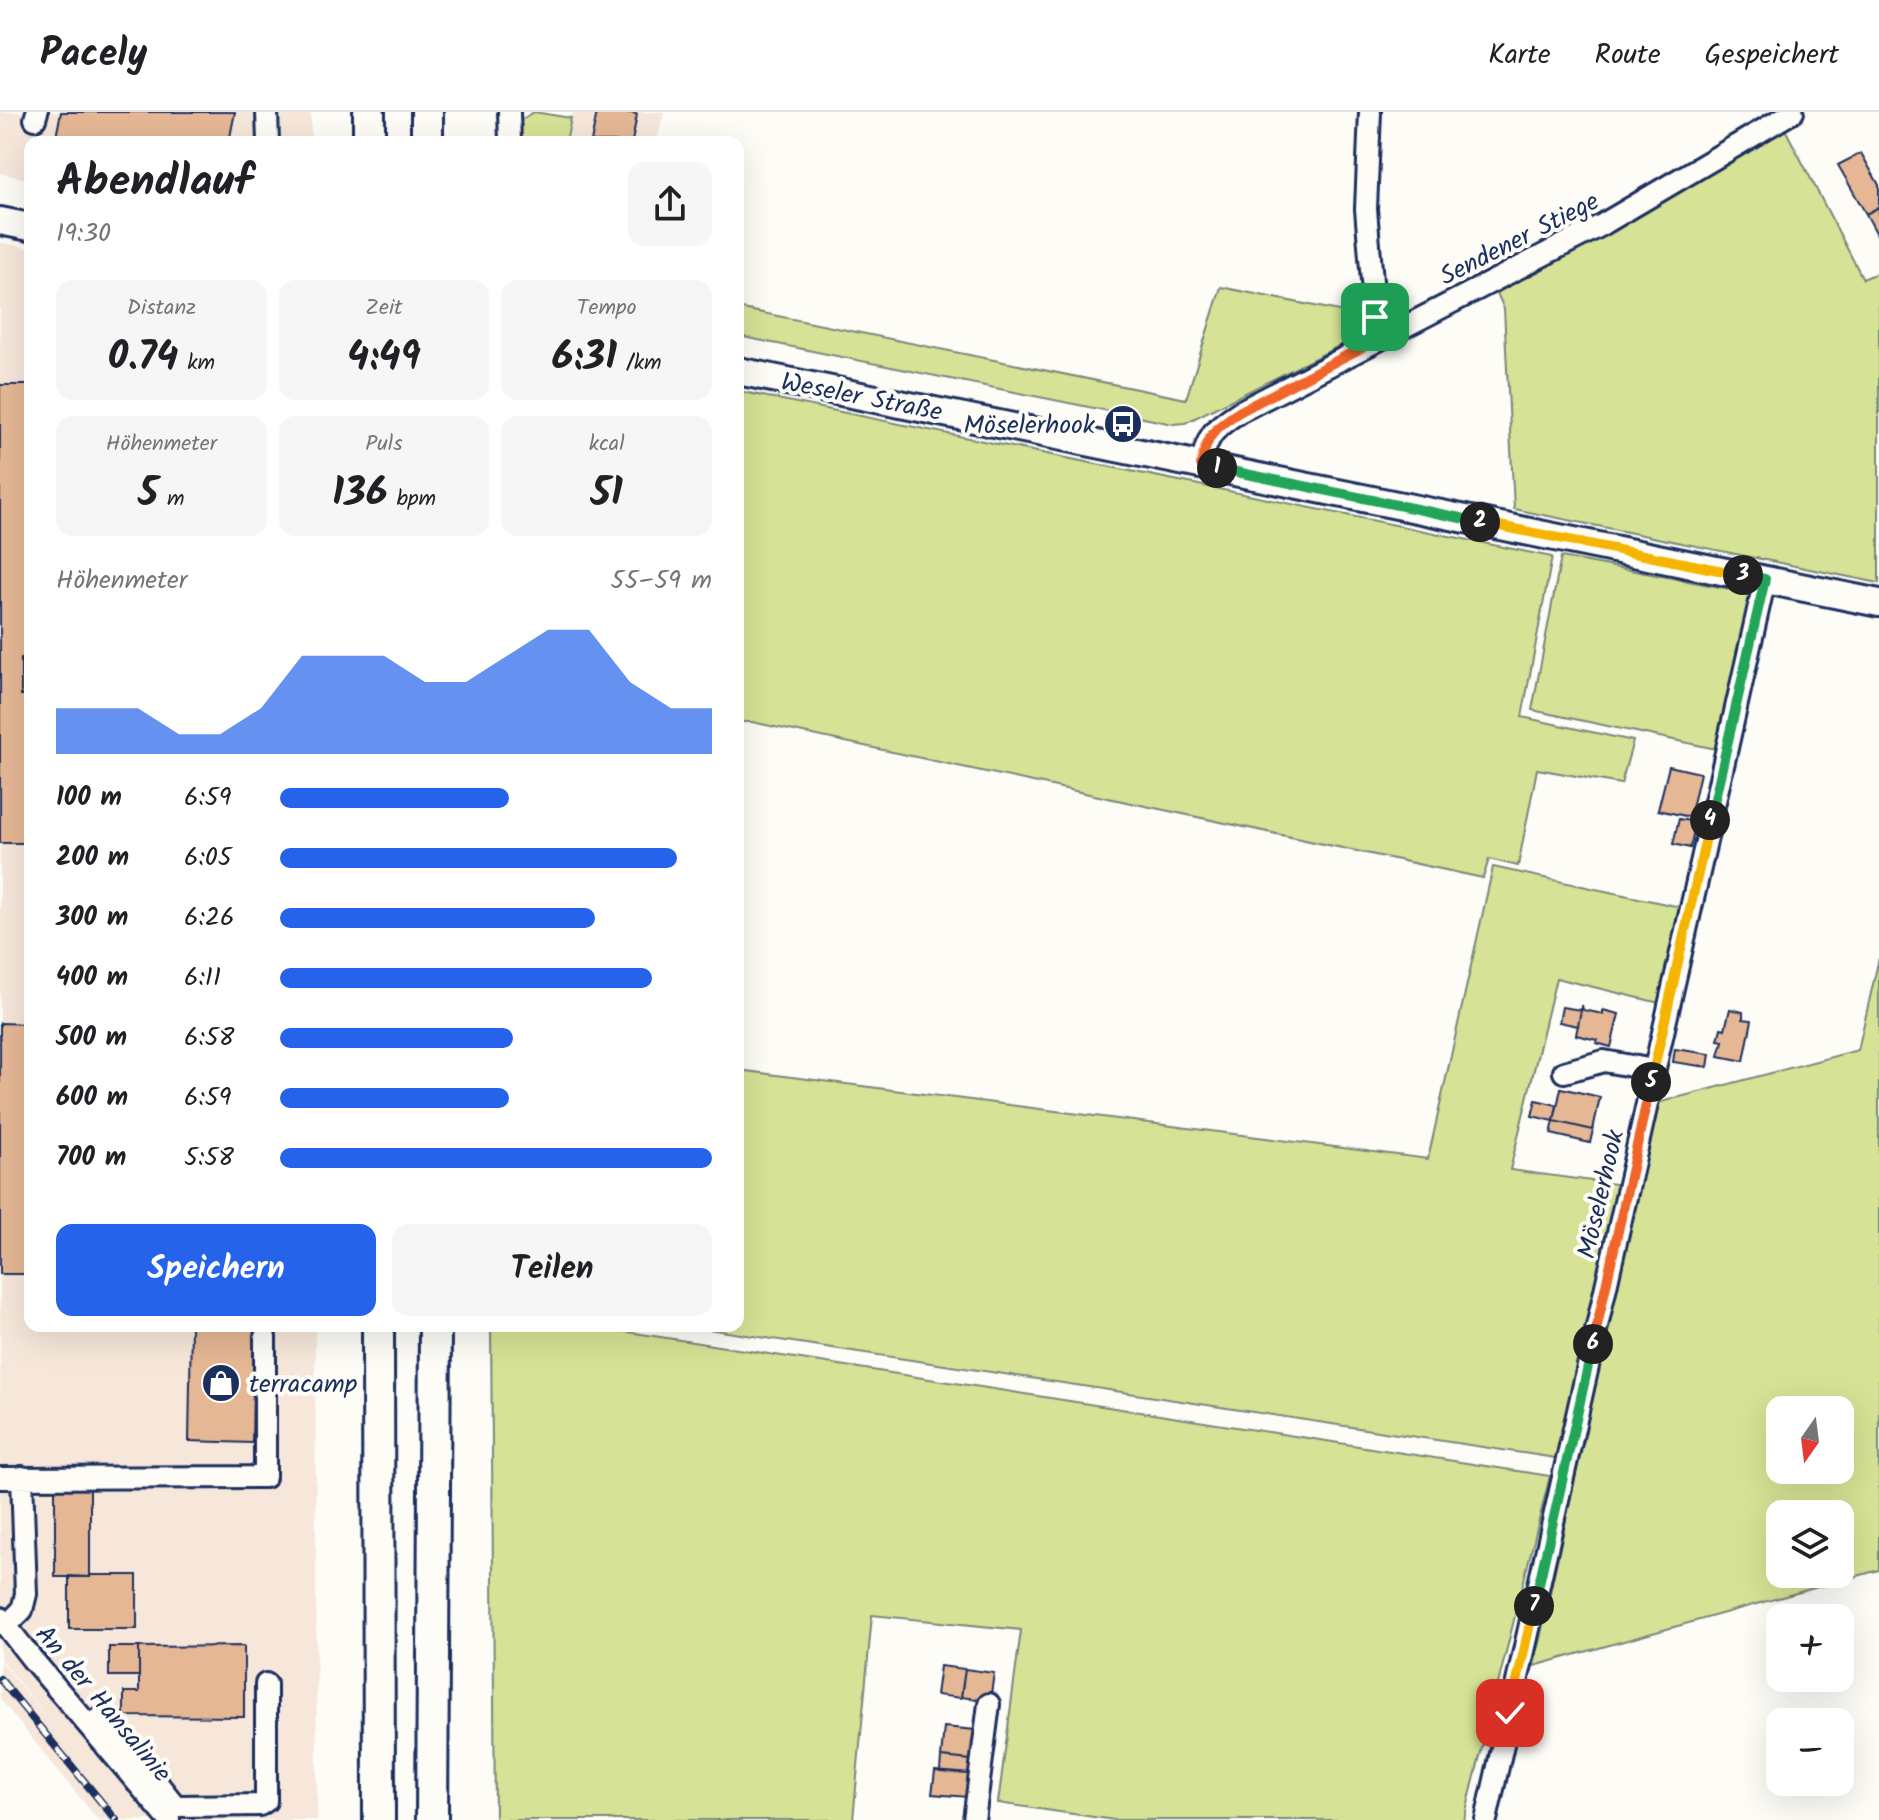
<!DOCTYPE html>
<html lang="de">
<meta charset="utf-8">
<style>
:root{--surface:#fff;--page:#f6f6f6;--text:#202124;--muted:#757577;--line:#e0e0e0;--accent:#2563eb}
body{margin:0;font-family:Kalam,sans-serif;background:var(--page);color:var(--text);height:100vh;display:flex;flex-direction:column;font-size:30px;white-space:nowrap}
*{box-sizing:border-box;margin:0}
p{font-size:26px;color:var(--muted)}
.icon{flex:none;width:44px;height:44px;fill:none;stroke:currentColor;stroke-width:2;stroke-linecap:round;stroke-linejoin:round}
.map{position:relative;flex:1;overflow:hidden}
.sheet{position:absolute;left:24px;top:24px;width:720px;height:1196px;display:flex;flex-direction:column;background:var(--surface);border-radius:16px;box-shadow:0 8px 32px #0002}
.sheet>*{flex:none}
.needle{width:52px;rotate:194deg}
.controls{position:absolute;left:1766px;top:1284px;display:grid;gap:16px}
.controls a{display:grid;place-items:center;width:88px;height:88px;border-radius:16px;background:var(--surface);box-shadow:0 8px 32px #0002;font-size:40px}
.pin{position:absolute;display:grid;place-items:center;width:68px;height:68px;color:#fff;margin:-34px;border-radius:16px;box-shadow:0 4px 12px #0006}
.km{position:absolute;width:40px;height:40px;margin:-20px;border-radius:50%;background:#222;color:#fff;font-size:22px;line-height:40px;text-align:center}
.round{display:grid;place-items:center;flex:none;width:84px;height:84px;border-radius:16px;background:var(--page)}
.headline{display:flex;align-items:center;justify-content:space-between;height:136px;padding:0 32px}
h1{font-size:44px;font-weight:700;line-height:60px}
.metrics{display:grid;grid-template-columns:repeat(3,1fr);gap:12px;height:136px;padding:8px 32px}
.metrics div{display:grid;align-content:center;border-radius:16px;background:var(--page);text-align:center}
.metrics b{font-size:40px;font-weight:700}
.metrics small{font-size:22px;font-weight:400}
.metrics p{font-size:22px}
.chart{height:224px;padding:16px 32px}
.chart p{display:flex;justify-content:space-between}
.chart svg{width:100%;height:144px;margin-top:8px;fill:var(--accent);opacity:.7}
.action{display:flex;gap:16px;margin-top:auto;padding:16px 32px}
.action a{flex:1;height:92px;border-radius:16px;background:var(--accent);color:#fff;font-size:32px;font-weight:700;line-height:92px;text-align:center}
.action a+a{background:var(--page);color:var(--text)}
ul{padding:0 32px;list-style:none;font-size:26px}
li{display:grid;grid-template-columns:128px 96px 1fr;align-items:center;height:60px}
li i{height:20px;border-radius:10px;background:var(--accent)}
header{display:flex;align-items:center;gap:48px;box-sizing:border-box;height:112px;padding:0 40px;background:var(--surface);border-bottom:2px solid var(--line)}
header strong{font-size:38px}
nav{display:flex;gap:44px;margin-inline-start:auto;font-size:28px}
.map>svg:first-child{display:block}
</style>
<header>
<strong>Pacely</strong>
<nav><a>Karte</a><a>Route</a><a>Gespeichert</a></nav>
</header>
<div class="map">
<svg width="1879" height="1708" viewBox="0 0 1879 1708">
<rect width="100%" height="100%" fill="#fdfcf7"/>
<filter id="ink" filterUnits="userSpaceOnUse"><feTurbulence type="fractalNoise" baseFrequency=".0125" numOctaves="2"/><feDisplacementMap in="SourceGraphic" scale="16" xChannelSelector="R" yChannelSelector="G"/><feConvolveMatrix kernelMatrix="1 2 1 2 8 2 1 2 1" color-interpolation-filters="sRGB"/></filter>
<g filter="url(#ink)">
<!-- built -->
<path fill="#f6e7da" d="M0 0H311V30H30V68L0 61Z
M572 0H664L657 30H566Z
M0 130 30 137V1214H315L317 1708H98L0 1587V1549L57 1617 0 1547Z"/>
<!-- green -->
<path fill="#d6e295" stroke="#78887a" stroke-width="2" fill-rule="evenodd" d="M534 0 571 6 566 30H514L519 9Z
M1785 17 1863 167 1879 160V471L1514 397 1504 197 1497 181Z
M1221 175 1369 205V214L1363 222 1185 311 1173 312 738 224V196L1186 287Z
M738 279 1552 445 1522 605 1633 629 1621 672 1537 657 1518 754 1489 747 1483 766 752 610H738Z
M1561 445 1746 480 1752 487 1721 638 1532 598Z
M1493 755 1685 796 1664 892 1556 866 1510 1058 1623 1073 1562 1347 688 1214H738V958L1428 1047Z
M1879 846V1458L1534 1554 1657 991 1858 938ZM1780 1298H1840V1358H1780ZM1780 1402H1840V1462H1780Z
M491 1214H590L1550 1364 1464 1708H1114L998 1691 1021 1518 872 1503 853 1708H495Z"/>
<!-- building -->
<path fill="#e5b795" stroke="#1b2f5e" stroke-width="2" d="M61 0H235L229 30H55Z
M597 0H625L637 2 632 30H591Z
M1861 41 1879 73V95L1866 102 1838 53Z
M1879 95V126L1866 102Z
M0 273H30V547H21V583H30V731H0Z
M1669 654 1700 661 1690 705 1658 698Z
M1679 707 1696 710 1690 736 1673 732Z
M1582 893 1583 898 1603 902V898L1619 902 1611 935 1596 931 1597 928 1576 923Z
M1562 895 1581 898 1578 914 1559 910Z
M1730 897 1743 900V907L1752 908 1744 949 1719 944 1723 929 1718 928 1721 916 1725 917Z
M0 911 30 912V1162H0Z
M1675 937 1710 942 1708 955 1673 950Z
M1561 976 1600 985 1593 1018 1554 1009Z
M1536 988 1557 993 1554 1009 1532 1004Z
M1554 1009 1593 1018 1590 1031 1551 1022Z
M191 1214H254L252 1331 189 1329Z
M55 1372 90 1373V1465H55Z
M90 1463H137V1517H69V1464L90 1465Z
M244 1534V1605L124 1604V1580H139V1535Z
M109 1535H139V1564H109Z
M940 1554 965 1557 961 1586 936 1583Z
M965 1557 994 1561 990 1589 961 1585Z
M944 1615 975 1618 971 1648 941 1645Z
M941 1645 971 1648 969 1662 940 1660Z
M935 1659 970 1662 968 1685 932 1682Z"/>
<g fill="none" stroke-linecap="round" stroke-linejoin="round">
<defs>
<path id="minor" d="M267 0 268 30
M509 0 510 30
M1370 0 1366 97 1375 205 1382 225
M35 7 37 0
M1201 353C1207 323 1214 316 1239 300L1600 114 1793 0
M1564 960 1604 949 1654 958
M0 1366 265 1365V1225
M0 1506 32 1547 169 1708
M6 1514 22 1498 26 1482 22 1365
M88 1613 101 1606 106 1607 174 1692 177 1694 260 1693 266 1689V1572
M974 1708 989 1592
M1486 1708 1765 467"/>
<path id="major" d="M0 109 30 115
M738 259 1879 491"/>
<path id="highway" d="M369 0V30
M427 0V30
M378 1214 379 1708
M432 1708 435 1214"/>
</defs>
<!-- minor casing -->
<use href="#minor" stroke="#1b2f5e" stroke-width="26"/>
<!-- major casing -->
<use href="#major" stroke="#1b2f5e" stroke-width="32"/>
<!-- highway casing -->
<use href="#highway" stroke="#1b2f5e" stroke-width="36"/>
<!-- minor -->
<use href="#minor" stroke="#fdfcf7" stroke-width="20"/>
<!-- major -->
<use href="#major" stroke="#fdfcf7" stroke-width="26"/>
<!-- highway -->
<use href="#highway" stroke="#fdfcf7" stroke-width="30"/>
<defs>
<path id="rail" d="M0 1567 116 1708"/>
</defs>
<!-- rail casing -->
<use href="#rail" stroke="#1b2f5e" stroke-width="8"/>
<!-- rail -->
<use href="#rail" stroke="#fdfcf7" stroke-width="5" stroke-dasharray="15" stroke-linecap="butt"/>
</g>
</g>
<g fill="none" stroke-linecap="round" stroke-linejoin="round" filter="url(#ink)">
<defs>
<path id="split-1" d="M1217 356 1201 353C1207 323 1214 316 1239 300L1382 225 1375 205"/>
<path id="split-2" d="M1217 356 1480 410"/>
<path id="split-3" d="M1480 410 1743 463"/>
<path id="split-4" d="M1710 708 1765 467 1743 463"/>
<path id="split-5" d="M1651 970 1710 708"/>
<path id="split-6" d="M1593 1232 1651 970"/>
<path id="split-7" d="M1534 1494 1593 1232"/>
<path id="split-8" d="M1510 1601 1534 1494"/>
</defs>
<!-- split-1 casing -->
<use href="#split-1" stroke="#fff" stroke-width="16"/>
<!-- split-2 casing -->
<use href="#split-2" stroke="#fff" stroke-width="16"/>
<!-- split-3 casing -->
<use href="#split-3" stroke="#fff" stroke-width="16"/>
<!-- split-4 casing -->
<use href="#split-4" stroke="#fff" stroke-width="16"/>
<!-- split-5 casing -->
<use href="#split-5" stroke="#fff" stroke-width="16"/>
<!-- split-6 casing -->
<use href="#split-6" stroke="#fff" stroke-width="16"/>
<!-- split-7 casing -->
<use href="#split-7" stroke="#fff" stroke-width="16"/>
<!-- split-8 casing -->
<use href="#split-8" stroke="#fff" stroke-width="16"/>
<!-- split-1 -->
<use href="#split-1" stroke="#f0652b" stroke-width="10"/>
<!-- split-2 -->
<use href="#split-2" stroke="#22a559" stroke-width="10"/>
<!-- split-3 -->
<use href="#split-3" stroke="#f5b400" stroke-width="10"/>
<!-- split-4 -->
<use href="#split-4" stroke="#22a559" stroke-width="10"/>
<!-- split-5 -->
<use href="#split-5" stroke="#f5b400" stroke-width="10"/>
<!-- split-6 -->
<use href="#split-6" stroke="#f0652b" stroke-width="10"/>
<!-- split-7 -->
<use href="#split-7" stroke="#22a559" stroke-width="10"/>
<!-- split-8 -->
<use href="#split-8" stroke="#f5b400" stroke-width="10"/>
</g>
<!-- icons -->
<defs>
<symbol id="bus-disc" viewBox="-11 -11 22 22"><circle r="9.5" fill="#1b2f5e" stroke="#fdfcf7"/><path d="M-5-6H5V4H4V6H2V4H-2V6H-4V4H-5ZM-3.5-4V0h7V-4ZM-3.5 1.2v1.5H-2V1.2ZM2 1.2v1.5H3.5V1.2Z" fill="#fff"/></symbol>
<symbol id="shop-disc" viewBox="-11 -11 22 22"><circle r="9.5" fill="#1b2f5e" stroke="#fdfcf7"/><path d="M-5-2.5h2.3a2.7 3.5 0 0 1 5.4 0H5L5.5 6h-11ZM-1.5-2.5h3a1.5 2.3 0 0 0-3 0Z" fill="#fff"/></symbol>
</defs>
<g fill-rule="evenodd">
<use href="#bus-disc" x="1101" y="290" width="44" height="44"/>
<use href="#shop-disc" x="199" y="1249" width="44" height="44"/>
</g>
<g text-anchor="middle" stroke-width="8" stroke-linejoin="round" paint-order="stroke">
<!-- street labels -->
<g font-size="26" fill="#1b2f5e" stroke="#fdfcf7">
<text transform="translate(1519 126) rotate(-27)" y="9">Sendener Stiege</text>
<text transform="translate(862 284) rotate(11)" y="9">Weseler Straße</text>
<text transform="translate(1600 1082) rotate(-77)" y="9">Möselerhook</text>
<text transform="translate(104 1591) rotate(50)" y="9">An der Hansalinie</text>
</g>
<!-- poi labels -->
<g font-size="26" fill="#1b2f5e" stroke="#fdfcf7" text-anchor="end">
<text x="1095" y="321">Möselerhook</text>
<text x="249" y="1280" text-anchor="start">terracamp</text>
</g>
</g>
</svg>
<div class="controls">
<a><svg class="needle" viewBox="-14 -14 28 28"><path d="M0-13l5 13h-10z" fill="#e53935"/><path d="M0 13l5-13h-10z" fill="#757577"/></svg></a>
<a><svg class="icon" aria-label="layers" viewBox="0 0 24 24"><path d="M12 4l9 5-9 5-9-5zM3 14l9 5 9-5"/></svg></a>
<a>+</a>
<a>−</a>
</div>
<div class="pin" style="left:1375px;top:205px;background:#1e9e55"><svg class="icon" aria-label="arrive" viewBox="0 0 24 24"><path d="M6 21V4h12l-3 4 3 4H6"/></svg></div>
<div class="pin" style="left:1510px;top:1601px;background:#d93025"><svg class="icon" aria-label="check" viewBox="0 0 24 24"><path d="M5 12l5 5 9-10"/></svg></div>
<b class="km" style="left:1217px;top:356px">1</b>
<b class="km" style="left:1480px;top:410px">2</b>
<b class="km" style="left:1743px;top:463px">3</b>
<b class="km" style="left:1710px;top:708px">4</b>
<b class="km" style="left:1651px;top:970px">5</b>
<b class="km" style="left:1593px;top:1232px">6</b>
<b class="km" style="left:1534px;top:1494px">7</b>
<section class="sheet">
<div class="headline"><div><h1>Abendlauf</h1><p>19:30</p></div><a class="round"><svg class="icon" aria-label="share" viewBox="0 0 24 24"><path d="M12 15V3M7 8l5-5 5 5M5 13v7h14v-7"/></svg></a></div>
<div class="metrics">
<div><p>Distanz</p><b>0.74<small> km</small></b></div>
<div><p>Zeit</p><b>4:49</b></div>
<div><p>Tempo</p><b>6:31<small> /km</small></b></div>
</div>
<div class="metrics">
<div><p>Höhenmeter</p><b>5<small> m</small></b></div>
<div><p>Puls</p><b>136<small> bpm</small></b></div>
<div><p>kcal</p><b>51</b></div>
</div>
<div class="chart"><p><span>Höhenmeter</span>55–59 m</p>
<svg viewBox="0 0 160 44" preserveAspectRatio="none"><path d="M0 44V30L10 30L20 30L30 38L40 38L50 30L60 14L70 14L80 14L90 22L100 22L110 14L120 6L130 6L140 22L150 30L160 30V44z"/></svg>
</div>
<ul>
<li><b>100 m</b>6:59<i style="width:53%"></i></li>
<li><b>200 m</b>6:05<i style="width:92%"></i></li>
<li><b>300 m</b>6:26<i style="width:73%"></i></li>
<li><b>400 m</b>6:11<i style="width:86%"></i></li>
<li><b>500 m</b>6:58<i style="width:54%"></i></li>
<li><b>600 m</b>6:59<i style="width:53%"></i></li>
<li><b>700 m</b>5:58<i style="width:100%"></i></li>
</ul>
<div class="action"><a>Speichern</a><a>Teilen</a></div>
</section>
</div>
